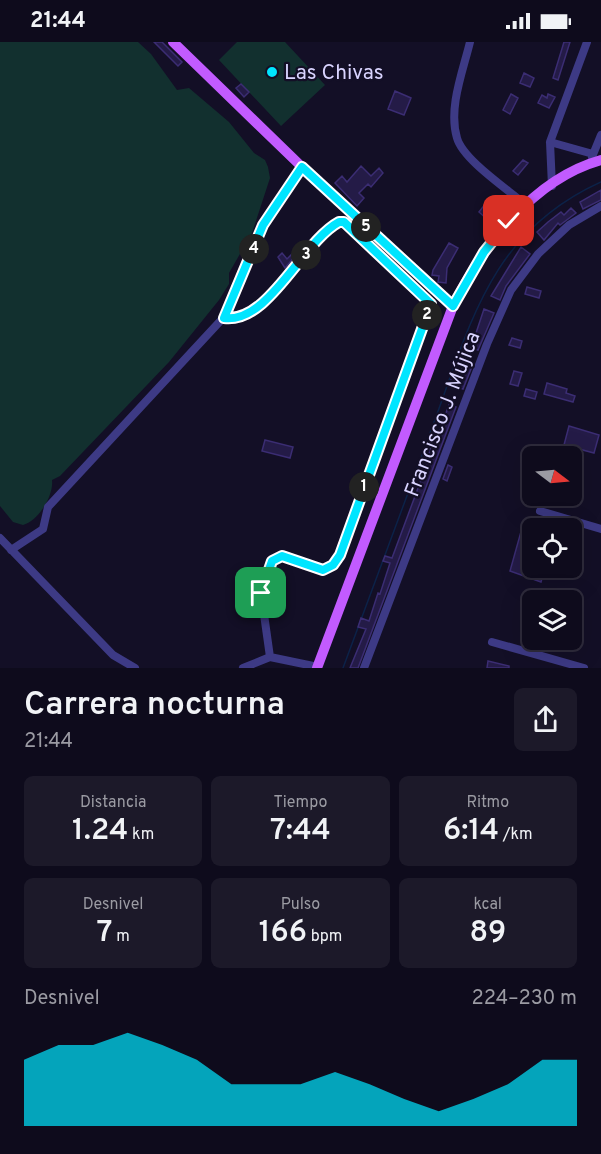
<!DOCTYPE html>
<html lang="es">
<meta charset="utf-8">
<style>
:root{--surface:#0e0b1c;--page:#1c1929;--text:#f1f3f6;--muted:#9b9ba3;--line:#2e2b3b;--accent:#00e5ff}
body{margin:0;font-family:Overpass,sans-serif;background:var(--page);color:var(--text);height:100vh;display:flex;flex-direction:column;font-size:22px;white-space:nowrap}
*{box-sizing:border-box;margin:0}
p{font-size:20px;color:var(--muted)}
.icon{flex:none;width:33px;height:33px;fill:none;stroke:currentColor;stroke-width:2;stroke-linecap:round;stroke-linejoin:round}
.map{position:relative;height:626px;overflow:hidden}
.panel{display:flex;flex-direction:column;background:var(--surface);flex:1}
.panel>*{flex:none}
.needle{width:39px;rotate:106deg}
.controls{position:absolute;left:522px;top:404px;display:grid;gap:12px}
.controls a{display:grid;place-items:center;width:60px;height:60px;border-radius:9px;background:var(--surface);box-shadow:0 6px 24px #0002,0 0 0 2px var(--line);font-size:30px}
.pin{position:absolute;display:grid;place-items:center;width:51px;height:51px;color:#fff;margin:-26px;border-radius:12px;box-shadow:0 3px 9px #0006}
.km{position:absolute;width:30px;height:30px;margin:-15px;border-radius:50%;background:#222;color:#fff;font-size:16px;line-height:30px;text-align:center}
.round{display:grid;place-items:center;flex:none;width:63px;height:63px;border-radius:9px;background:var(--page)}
.summary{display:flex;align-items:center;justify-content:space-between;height:102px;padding:0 24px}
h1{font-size:33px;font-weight:600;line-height:45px}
.stats{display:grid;grid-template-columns:repeat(3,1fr);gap:9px;height:102px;padding:6px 24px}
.stats div{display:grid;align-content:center;border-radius:9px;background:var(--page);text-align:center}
.stats b{font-size:30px;font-weight:600}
.stats small{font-size:16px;font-weight:400}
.stats p{font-size:16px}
.chart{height:168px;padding:12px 24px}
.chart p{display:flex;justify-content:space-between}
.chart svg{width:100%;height:108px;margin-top:6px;fill:var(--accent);opacity:.7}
.status{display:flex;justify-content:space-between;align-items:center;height:42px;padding:0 30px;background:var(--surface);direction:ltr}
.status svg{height:16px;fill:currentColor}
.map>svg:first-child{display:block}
</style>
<div class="status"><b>21:44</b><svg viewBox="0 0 49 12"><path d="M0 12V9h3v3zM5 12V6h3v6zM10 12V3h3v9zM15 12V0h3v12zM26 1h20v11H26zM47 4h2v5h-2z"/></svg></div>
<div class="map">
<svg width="601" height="626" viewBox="0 0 601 626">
<rect width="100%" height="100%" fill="#130f26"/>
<!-- green -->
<path fill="#12302f" d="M0 0H138L151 12 177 48 189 46 229 80 254 111 265 118 268 125 270 136 252 191 229 231V242L219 258 169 320 60 434 52 438C54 454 38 479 23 483L13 480 0 464Z
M237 0H285L325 43 281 84 219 18Z"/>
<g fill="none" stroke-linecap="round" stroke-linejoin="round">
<!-- stream -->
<path stroke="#0c2248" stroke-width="1.5" d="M430 391C470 285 488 191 601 140
M343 626 424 408"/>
</g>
<!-- building -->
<path fill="#241b47" stroke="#3b2d73" stroke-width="1.5" d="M154 0H162L182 20 178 24Z
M564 0H570L558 38 553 36Z
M524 31 534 36 530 45 520 41Z
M241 42 249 50 244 55 236 46Z
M395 49 411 56 404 73 388 67Z
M511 52 518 56 510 72 503 68Z
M548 52 555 55 549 66 538 61 542 53 547 56Z
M523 118 528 121 518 133 513 129Z
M361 124 371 134 379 126 383 131 371 145 368 142 359 151 364 156 357 164 335 141 342 134 347 140Z
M601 148V158L583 167 580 160Z
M486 161 498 171 490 180 479 170Z
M571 166 576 171 560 183 558 181 544 198 537 190 548 180 561 170 564 173Z
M449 201 458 206 447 226 446 241 438 240 439 234 432 233 433 228Z
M521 205 530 212 506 244 500 258 491 254Z
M282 211 287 217 293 211 296 213 285 226 278 215Z
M527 245 541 249 539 256 525 252Z
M484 267 494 271 478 308 471 306Z
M512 296 522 299 520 306 509 303Z
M464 319 473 322 463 347 450 343 451 338 457 340Z
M514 329 522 331 518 344 510 342Z
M547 341 567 347 566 351 575 354 573 360 544 352Z
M526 347 537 350 535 357 524 354Z
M449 363 456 365 358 626H350L366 587 358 585 361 576 369 579 378 551 380 552 390 521 383 519 385 514 392 516 424 430 434 394 437 395Z
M569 384 599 393 594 411 564 403Z
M265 398 293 405 290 416 262 409Z
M448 423 452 425 447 439 443 437Z
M522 486 532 488V525H545L541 540 510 529Z
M488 619 509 624V626H487Z"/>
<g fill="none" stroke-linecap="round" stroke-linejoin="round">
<!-- minor -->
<path stroke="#3d3a85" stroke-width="8" d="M470 0C463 29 448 66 457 96 463 118 509 148 527 164
M550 100 593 112
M592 115 601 93
M552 144 550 100 587 0
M224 275C268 282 303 199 339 180H344L431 262 340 513 333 523 323 528 282 514 272 519 261 551 270 615
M540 469 601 487
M0 496 113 613 135 626
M11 508 43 487 48 465 224 275 263 183 302 125
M492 600 584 626
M243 626 270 615 318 625
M364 626 487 302 511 248 538 212 569 183 601 164"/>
<!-- major -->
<path stroke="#c25bff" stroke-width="10" d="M173 0 302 125 453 264
M317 626 453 264C483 204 533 137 601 118"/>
</g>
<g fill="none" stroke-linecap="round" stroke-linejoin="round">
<defs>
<path id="route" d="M261 551 272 519 282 514 323 528 333 523 340 513 431 262 344 180H339C302 200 269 282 224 276L263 183 302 125 453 264 484 210 509 179"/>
</defs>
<!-- route casing -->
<use href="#route" stroke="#fff" stroke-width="12"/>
<!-- route -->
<use href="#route" stroke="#00e5ff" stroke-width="8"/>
</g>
<!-- markers -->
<circle fill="#00e5ff" stroke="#130f26" stroke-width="2" cx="272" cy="30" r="6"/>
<g text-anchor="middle" stroke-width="4.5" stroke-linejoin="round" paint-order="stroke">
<!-- poi labels -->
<g font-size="21" fill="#d9d4ff" stroke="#130f26" text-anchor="start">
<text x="284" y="37">Las Chivas</text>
</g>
<!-- street labels -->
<g font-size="21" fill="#d9d4ff" stroke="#130f26">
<text transform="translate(442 372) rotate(-69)" y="7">Francisco J. Mújica</text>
</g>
</g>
</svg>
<div class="controls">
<a><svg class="needle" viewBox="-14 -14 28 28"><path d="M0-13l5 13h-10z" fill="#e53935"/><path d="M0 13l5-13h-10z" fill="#9b9ba3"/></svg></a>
<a><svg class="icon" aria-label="locate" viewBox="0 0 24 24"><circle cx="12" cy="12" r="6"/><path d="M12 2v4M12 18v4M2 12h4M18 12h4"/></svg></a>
<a><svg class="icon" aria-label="layers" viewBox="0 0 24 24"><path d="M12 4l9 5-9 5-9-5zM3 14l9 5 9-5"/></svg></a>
</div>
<div class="pin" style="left:261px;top:551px;background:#1e9e55"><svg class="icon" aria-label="arrive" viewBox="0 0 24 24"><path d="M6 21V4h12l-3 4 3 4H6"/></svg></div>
<div class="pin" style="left:509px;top:179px;background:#d93025"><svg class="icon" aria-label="check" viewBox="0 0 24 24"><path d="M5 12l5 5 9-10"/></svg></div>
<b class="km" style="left:364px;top:445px">1</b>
<b class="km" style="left:427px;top:273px">2</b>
<b class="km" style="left:306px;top:213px">3</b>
<b class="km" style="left:254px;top:207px">4</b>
<b class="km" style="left:366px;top:185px">5</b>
</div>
<section class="panel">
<div class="summary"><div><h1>Carrera nocturna</h1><p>21:44</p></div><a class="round"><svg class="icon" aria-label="share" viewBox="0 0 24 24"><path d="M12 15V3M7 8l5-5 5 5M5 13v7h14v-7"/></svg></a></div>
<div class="stats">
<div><p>Distancia</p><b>1.24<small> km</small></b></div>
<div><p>Tiempo</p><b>7:44</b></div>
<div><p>Ritmo</p><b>6:14<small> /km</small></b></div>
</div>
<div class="stats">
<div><p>Desnivel</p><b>7<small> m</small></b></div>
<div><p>Pulso</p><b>166<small> bpm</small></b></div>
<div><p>kcal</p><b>89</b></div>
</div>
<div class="chart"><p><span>Desnivel</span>224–230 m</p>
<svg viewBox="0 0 160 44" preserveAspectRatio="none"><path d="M0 44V17L10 11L20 11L30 6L40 11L50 17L60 27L70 27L80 27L90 22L100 27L110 33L120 38L130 33L140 27L150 17L160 17V44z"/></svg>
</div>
</section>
